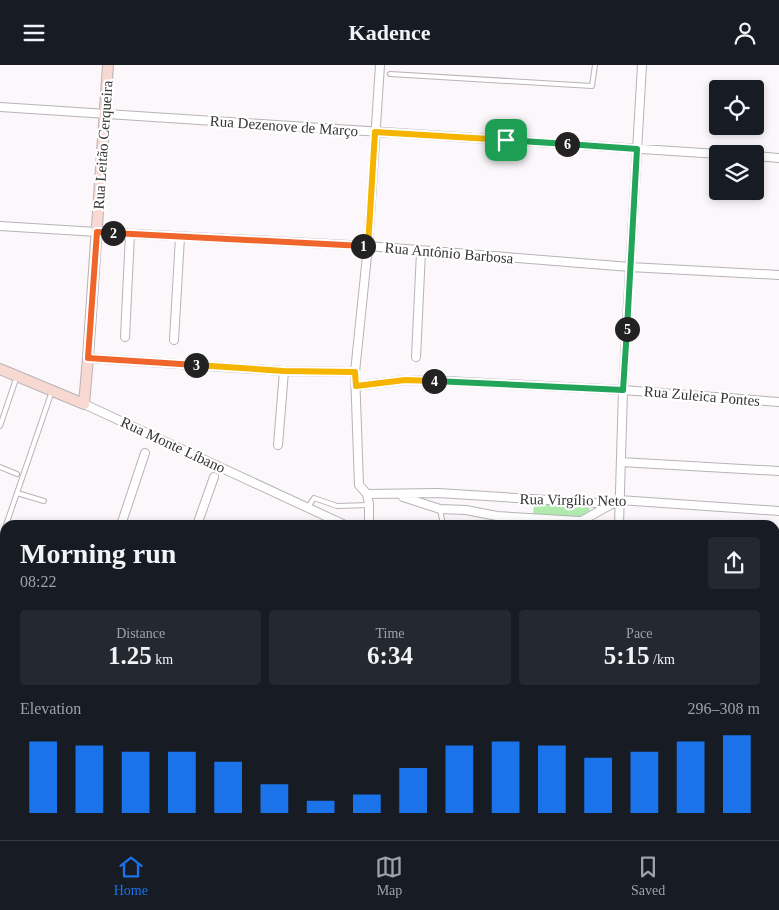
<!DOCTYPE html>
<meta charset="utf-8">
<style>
:root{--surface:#171b24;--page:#242831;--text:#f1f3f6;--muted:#9ea1a6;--line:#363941;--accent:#1a73e8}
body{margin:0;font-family:Georgia,serif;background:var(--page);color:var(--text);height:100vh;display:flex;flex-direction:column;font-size:19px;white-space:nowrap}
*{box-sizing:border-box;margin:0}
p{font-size:16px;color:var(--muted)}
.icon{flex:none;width:28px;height:28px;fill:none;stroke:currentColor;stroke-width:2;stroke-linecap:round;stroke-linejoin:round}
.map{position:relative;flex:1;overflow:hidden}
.sheet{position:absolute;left:0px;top:455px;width:780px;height:320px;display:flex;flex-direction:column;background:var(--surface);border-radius:15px 15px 0 0;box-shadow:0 2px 8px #0003}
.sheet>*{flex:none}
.buttons{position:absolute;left:709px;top:15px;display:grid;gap:10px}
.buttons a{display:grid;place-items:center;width:55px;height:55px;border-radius:5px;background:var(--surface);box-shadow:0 2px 8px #0003;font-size:25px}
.pin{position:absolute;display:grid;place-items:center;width:42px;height:42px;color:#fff;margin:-21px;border-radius:10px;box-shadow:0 2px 8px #0006}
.km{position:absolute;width:25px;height:25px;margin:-12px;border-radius:50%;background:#222;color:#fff;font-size:14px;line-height:25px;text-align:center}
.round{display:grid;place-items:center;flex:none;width:52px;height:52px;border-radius:5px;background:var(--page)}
.summary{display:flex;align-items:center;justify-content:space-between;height:85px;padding:0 20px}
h1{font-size:28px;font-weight:600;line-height:38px}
.figures{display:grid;grid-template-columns:repeat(3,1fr);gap:8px;height:85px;padding:5px 20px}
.figures div{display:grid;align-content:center;border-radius:5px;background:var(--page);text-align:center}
.figures b{font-size:25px;font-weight:600}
.figures small{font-size:14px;font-weight:400}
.figures p{font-size:14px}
.chart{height:140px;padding:10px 20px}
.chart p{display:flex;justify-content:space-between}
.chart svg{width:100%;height:90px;margin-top:5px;stroke:var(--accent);stroke-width:6}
header{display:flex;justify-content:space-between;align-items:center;height:65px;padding:0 20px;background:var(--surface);font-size:22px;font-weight:600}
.tabs{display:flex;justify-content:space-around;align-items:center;height:70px;border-top:1px solid var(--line);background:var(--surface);font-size:14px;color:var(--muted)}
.tabs a{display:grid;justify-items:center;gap:2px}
.tabs .current{color:var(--accent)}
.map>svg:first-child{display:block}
</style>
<header><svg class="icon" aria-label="menu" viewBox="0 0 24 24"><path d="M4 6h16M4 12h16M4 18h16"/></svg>Kadence<svg class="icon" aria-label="person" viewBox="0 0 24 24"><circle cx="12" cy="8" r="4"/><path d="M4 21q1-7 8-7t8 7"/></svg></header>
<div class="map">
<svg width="779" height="775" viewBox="0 0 779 775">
<rect width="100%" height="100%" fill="#fbf7fb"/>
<!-- green -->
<path fill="#b0ebad" d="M534 438 589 441 590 445 577 455 533 451Z"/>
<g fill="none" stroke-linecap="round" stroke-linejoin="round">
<defs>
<path id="lane" d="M390 9 592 21 595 0
M0 361 17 311
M0 402 17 409
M17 428 44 436
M308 442 314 433 337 441 369 440
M440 444 443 460
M6 460 52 326
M0 477 5 462
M0 525 5 526
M0 546 5 548"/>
<path id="street" d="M0 42 718 89
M755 91 779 93
M0 161 97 167 368 181 630 202 779 210
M125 272 130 169
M174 275 180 172
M416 292 421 187
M88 293 284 306 355 307
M356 321 405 315 447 316 623 325 779 337
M84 339 345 460
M278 380 284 306
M621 397 779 406
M367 429 438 428 613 439 619 435 779 446
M403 432 440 444 466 445 497 451 579 456
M576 459 612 439
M121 460 145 388
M197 460 214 412
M369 460V439L367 429 359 420 355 307 368 181 380 0
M619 460 623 325 642 0
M775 521H779
M775 574H779
M775 661H779
M0 714 5 702
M728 770 769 775
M246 775 249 770
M359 775 362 770
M422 775 424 770
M472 775 473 770
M520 775 521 770
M589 775V770
M620 775 621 770
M676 775 677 770"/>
<path id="secondary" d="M0 304 84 339 88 293 108 0"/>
</defs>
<!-- lane casing -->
<use href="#lane" stroke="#b7b3b7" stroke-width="6"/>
<!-- street casing -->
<use href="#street" stroke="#b7b3b7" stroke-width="10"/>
<!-- secondary casing -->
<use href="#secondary" stroke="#b7b3b7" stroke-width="12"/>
<!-- lane -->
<use href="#lane" stroke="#fff" stroke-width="4"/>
<!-- street -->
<use href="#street" stroke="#fff" stroke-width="8"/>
<!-- secondary -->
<use href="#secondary" stroke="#f8d9d2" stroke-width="10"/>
</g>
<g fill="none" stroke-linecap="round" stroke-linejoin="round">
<defs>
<path id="split-1" d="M363 181H368L375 67 506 75"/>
<path id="split-2" d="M113 168 363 181"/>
<path id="split-3" d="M113 168 97 167 88 293 196 300"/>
<path id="split-4" d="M196 300 284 306 355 307 356 321 405 315 434 316"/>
<path id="split-5" d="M434 316 623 325 627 264"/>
<path id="split-6" d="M567 79 637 84 627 264"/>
<path id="split-7" d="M506 75 567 79"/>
</defs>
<!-- split-1 casing -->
<use href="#split-1" stroke="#fff" stroke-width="10"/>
<!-- split-2 casing -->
<use href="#split-2" stroke="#fff" stroke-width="10"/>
<!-- split-3 casing -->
<use href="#split-3" stroke="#fff" stroke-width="10"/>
<!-- split-4 casing -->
<use href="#split-4" stroke="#fff" stroke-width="10"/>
<!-- split-5 casing -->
<use href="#split-5" stroke="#fff" stroke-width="10"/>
<!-- split-6 casing -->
<use href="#split-6" stroke="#fff" stroke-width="10"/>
<!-- split-7 casing -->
<use href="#split-7" stroke="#fff" stroke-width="10"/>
<!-- split-1 -->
<use href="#split-1" stroke="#f5b400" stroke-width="6"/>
<!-- split-2 -->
<use href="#split-2" stroke="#f0652b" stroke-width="6"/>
<!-- split-3 -->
<use href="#split-3" stroke="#f0652b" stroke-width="6"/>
<!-- split-4 -->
<use href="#split-4" stroke="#f5b400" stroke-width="6"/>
<!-- split-5 -->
<use href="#split-5" stroke="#22a559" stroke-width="6"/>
<!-- split-6 -->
<use href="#split-6" stroke="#22a559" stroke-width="6"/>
<!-- split-7 -->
<use href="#split-7" stroke="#22a559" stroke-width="6"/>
</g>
<g text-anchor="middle" stroke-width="4.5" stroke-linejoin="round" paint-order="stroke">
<!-- street labels -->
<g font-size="15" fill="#363536" stroke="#fff">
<text transform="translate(284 61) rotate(4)" y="5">Rua Dezenove de Março</text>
<text transform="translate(103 80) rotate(-86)" y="5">Rua Leitão Cerqueira</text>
<text transform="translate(449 188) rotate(5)" y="5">Rua Antônio Barbosa</text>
<text transform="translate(702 331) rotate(5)" y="5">Rua Zuleica Pontes</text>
<text transform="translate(173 380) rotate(25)" y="5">Rua Monte Líbano</text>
<text transform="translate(573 435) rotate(1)" y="5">Rua Virgílio Neto</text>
</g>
</g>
</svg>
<div class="buttons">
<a><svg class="icon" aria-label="locate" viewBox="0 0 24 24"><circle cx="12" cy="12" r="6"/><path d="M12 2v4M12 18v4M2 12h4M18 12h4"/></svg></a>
<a><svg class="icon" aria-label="layers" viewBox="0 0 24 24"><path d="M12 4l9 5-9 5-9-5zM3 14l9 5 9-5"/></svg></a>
</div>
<div class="pin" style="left:506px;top:75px;background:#1e9e55"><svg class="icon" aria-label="arrive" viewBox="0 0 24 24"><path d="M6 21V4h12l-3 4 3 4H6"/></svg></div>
<b class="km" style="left:363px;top:181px">1</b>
<b class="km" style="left:113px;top:168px">2</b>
<b class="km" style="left:196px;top:300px">3</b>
<b class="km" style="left:434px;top:316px">4</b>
<b class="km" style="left:627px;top:264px">5</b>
<b class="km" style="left:567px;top:79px">6</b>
<section class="sheet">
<div class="summary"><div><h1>Morning run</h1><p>08:22</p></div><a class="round"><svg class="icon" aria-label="share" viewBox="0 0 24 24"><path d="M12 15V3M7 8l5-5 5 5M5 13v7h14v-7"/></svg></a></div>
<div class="figures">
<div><p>Distance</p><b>1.25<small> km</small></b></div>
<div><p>Time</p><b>6:34</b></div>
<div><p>Pace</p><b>5:15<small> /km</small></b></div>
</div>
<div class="chart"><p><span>Elevation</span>296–308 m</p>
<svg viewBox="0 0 160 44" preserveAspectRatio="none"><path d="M5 44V9M15 44V11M25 44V14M35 44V14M45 44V19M55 44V30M65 44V38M75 44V35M85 44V22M95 44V11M105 44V9M115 44V11M125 44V17M135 44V14M145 44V9M155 44V6"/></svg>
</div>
</section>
</div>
<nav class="tabs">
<a class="current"><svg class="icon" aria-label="home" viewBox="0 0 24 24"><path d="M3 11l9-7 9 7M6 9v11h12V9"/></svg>Home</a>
<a><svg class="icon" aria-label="map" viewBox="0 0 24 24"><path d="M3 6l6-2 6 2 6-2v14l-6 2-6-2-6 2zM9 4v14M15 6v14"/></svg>Map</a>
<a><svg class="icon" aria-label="saved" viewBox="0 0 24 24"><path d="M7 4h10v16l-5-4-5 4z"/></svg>Saved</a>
</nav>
